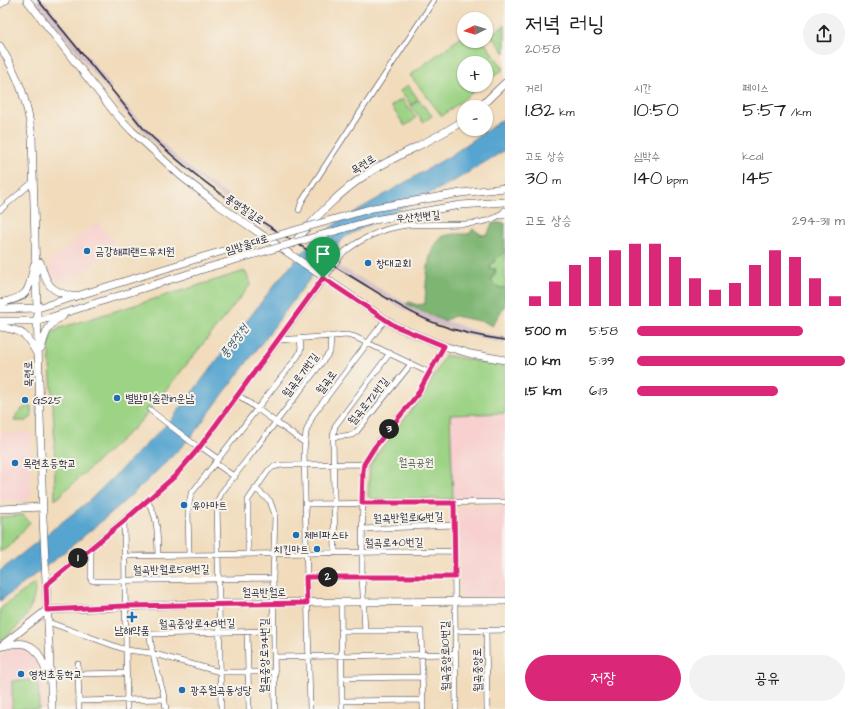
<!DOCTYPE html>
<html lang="ko">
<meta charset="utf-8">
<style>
:root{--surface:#fff;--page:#f2f2f2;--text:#222;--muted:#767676;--accent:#db2777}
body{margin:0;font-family:"Architects Daughter","Poor Story",sans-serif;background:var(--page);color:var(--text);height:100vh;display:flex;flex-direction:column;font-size:15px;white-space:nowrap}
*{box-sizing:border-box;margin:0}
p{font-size:13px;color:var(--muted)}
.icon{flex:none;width:22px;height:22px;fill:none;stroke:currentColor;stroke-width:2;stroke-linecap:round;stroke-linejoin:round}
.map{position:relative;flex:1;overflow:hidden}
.panel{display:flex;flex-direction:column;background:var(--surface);width:360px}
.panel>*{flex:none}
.needle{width:26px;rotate:265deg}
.fabs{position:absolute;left:457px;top:12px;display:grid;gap:8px}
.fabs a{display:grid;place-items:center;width:36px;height:36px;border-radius:50%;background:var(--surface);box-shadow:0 1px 3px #0004;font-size:20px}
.pin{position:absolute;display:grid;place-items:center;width:34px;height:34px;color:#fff;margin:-41px -17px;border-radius:50% 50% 50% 0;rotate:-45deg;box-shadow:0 0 4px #0007}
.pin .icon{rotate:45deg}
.km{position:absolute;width:20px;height:20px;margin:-10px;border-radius:50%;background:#222;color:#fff;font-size:11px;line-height:20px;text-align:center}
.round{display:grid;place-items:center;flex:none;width:42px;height:42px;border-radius:21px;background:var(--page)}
.head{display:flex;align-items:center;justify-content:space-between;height:68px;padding:0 20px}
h1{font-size:22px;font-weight:600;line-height:30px}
.metrics{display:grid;grid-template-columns:repeat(3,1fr);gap:6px;height:68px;padding:4px 20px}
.metrics div{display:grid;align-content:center}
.metrics b{font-size:20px;font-weight:600}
.metrics small{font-size:11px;font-weight:400}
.metrics p{font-size:11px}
.chart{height:112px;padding:8px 20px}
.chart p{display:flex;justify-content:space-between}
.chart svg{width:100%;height:72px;margin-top:4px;stroke:var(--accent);stroke-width:6}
.button{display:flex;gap:8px;margin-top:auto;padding:8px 20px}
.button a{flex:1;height:46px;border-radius:24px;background:var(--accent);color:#fff;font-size:16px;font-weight:600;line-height:46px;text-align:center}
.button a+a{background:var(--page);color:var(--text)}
ul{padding:0 20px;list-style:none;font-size:13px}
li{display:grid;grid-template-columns:64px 48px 1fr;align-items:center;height:30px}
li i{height:10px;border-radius:5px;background:var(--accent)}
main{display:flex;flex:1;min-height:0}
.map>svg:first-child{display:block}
</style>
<main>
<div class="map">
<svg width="505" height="709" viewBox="0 0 505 709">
<rect width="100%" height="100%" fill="#f7f3e8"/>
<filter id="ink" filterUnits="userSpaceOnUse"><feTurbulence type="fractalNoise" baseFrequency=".025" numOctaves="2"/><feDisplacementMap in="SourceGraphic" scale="8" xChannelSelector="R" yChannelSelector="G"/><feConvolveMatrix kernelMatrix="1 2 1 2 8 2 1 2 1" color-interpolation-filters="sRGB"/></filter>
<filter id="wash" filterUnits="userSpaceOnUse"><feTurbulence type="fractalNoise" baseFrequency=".012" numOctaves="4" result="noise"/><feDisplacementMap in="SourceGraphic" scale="16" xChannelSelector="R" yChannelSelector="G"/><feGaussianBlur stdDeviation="0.9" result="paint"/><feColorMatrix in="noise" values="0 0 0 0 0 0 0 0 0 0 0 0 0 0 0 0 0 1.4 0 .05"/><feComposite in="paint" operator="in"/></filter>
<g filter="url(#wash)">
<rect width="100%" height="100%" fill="#f1dbbb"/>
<!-- built -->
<path fill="#f7d0cf" d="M97 222 117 245 88 269 69 280 58 283 51 272 50 263 52 260Z
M505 413V499H453L450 415Z
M31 432V493L29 498 25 501H0V433Z
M505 506V597H460L458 507Z
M19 648 29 652 35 658 44 682 45 709H0V655L11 649Z"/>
<!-- industrial -->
<path fill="#d2bec5" d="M35 0H44L112 87 107 90Z
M120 98 145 127 181 161 203 178 275 228 274 229 273 231 235 207 179 165 160 148 124 111 116 101Z
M337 265 426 314 479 332 505 337V344L468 335 432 324 394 304 334 269Z"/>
<!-- green -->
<path fill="#9cd385" stroke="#5f7a60" d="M505 25V53L491 35Z
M464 35V41H483L504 69 486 82V63H464V85H482L442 116 410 75Z
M408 85 418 99 411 105 400 91Z
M402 99 416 118 405 126 391 106Z
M419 100 432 116 423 122 411 106Z
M505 251V287L502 288 495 287 491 280 495 274 496 269H490V266Z
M245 271 251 284 150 410 138 424 55 500 54 424 49 349 51 334 60 328Z
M445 355 505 367V413L450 415 453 499H371L368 496 370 466 380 450 428 389Z
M31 406 32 417 26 421H14C17 411 21 408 31 406Z
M23 515 30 522 13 542 0 552V517Z
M35 583C36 609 21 626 0 641V609Z
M38 680 39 709H12V681Z"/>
<!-- forest -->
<path fill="#7db572" stroke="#506c56" d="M492 223H505V251L490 266V269H496L491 280 495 286 502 288 505 287V305L492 326 485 322 454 316 444 321 406 304 409 302 417 305 425 304C426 287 426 246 442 237 450 233 460 234 469 234L473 229 482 235 488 234Z"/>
<!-- water -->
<path fill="#56a5d0" stroke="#3c6486" d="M505 118V150L454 181 345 237 326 257 191 437C133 498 68 551 0 601V571L89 501 172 419 279 279 310 244 338 222 450 156Z"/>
</g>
<g filter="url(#ink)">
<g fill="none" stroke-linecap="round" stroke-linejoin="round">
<defs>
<path id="street" d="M0 210 34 181
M299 210 302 201 434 0
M279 340 347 335 355 337 430 373
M238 395 305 443
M150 410 199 448
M333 437 352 435 357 431 411 364
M200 446 218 459
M215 463 235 477
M255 488 270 501 275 515 273 578 275 709
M147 501C159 517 157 535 158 555
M454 503 456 709
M306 504 505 502
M124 521 127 709
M362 529 454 525
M91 547V580L95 581 273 578
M335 553 333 437 335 426 390 353
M248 554V500L268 471 273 467 281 465 364 464
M189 555 188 510 191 494 298 356 301 349 300 338
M124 556 454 551
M306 577H455
M46 585 147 501 174 477 199 448 343 253C359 240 381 229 401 226 428 221 489 232 505 210
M341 602 342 709
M48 622 126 650 151 653 220 672H275
M486 630 487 709
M341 631H421L423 709
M365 631 362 576 363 471C371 442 399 420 417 395 428 380 435 363 444 346
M455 631 505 630
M247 632 249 709
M275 657 455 654
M78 664 79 709
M78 674 126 673
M342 678 422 677
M79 701 165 699
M342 701 422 700
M166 709C163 682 151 661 150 634L274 631
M221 709 217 502 222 492 330 352 331 336
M310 709 304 451 306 432 313 415 385 320"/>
<path id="secondary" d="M27 0 115 113 132 131 181 176 217 204 395 326 444 346 471 354 505 360
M0 4 6 0
M0 46C19 77 27 100 32 136L43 518 52 709
M480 107 505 83
M501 215 505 214
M293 244C316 217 340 191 370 172 400 153 435 140 464 120
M40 262C47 285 49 291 74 297
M0 303C29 297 28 293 34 265
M0 309 38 308 206 256
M0 321H39L210 267
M0 327C24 330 27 335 38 356
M41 349C45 334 48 323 63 316
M0 509 43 507
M4 646C33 637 39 651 48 676
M0 647 47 610 218 603 505 601"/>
</defs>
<!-- street casing -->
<use href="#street" stroke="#413e4e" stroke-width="6"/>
<!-- secondary casing -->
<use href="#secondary" stroke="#413e4e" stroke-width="8"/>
<!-- street -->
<use href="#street" stroke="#fff" stroke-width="5"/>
<!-- secondary -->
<use href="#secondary" stroke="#fff" stroke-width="7"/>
<!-- rail -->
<path stroke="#22223b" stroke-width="1.5" d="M38 0 143 128C202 188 276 231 347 274 376 291 406 312 437 324 459 332 482 337 505 340"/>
<defs>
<path id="secondary-bridge" d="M206 256 373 208 461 193 505 188
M210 267 374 220 461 205 505 202"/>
</defs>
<!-- secondary-bridge casing -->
<use href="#secondary-bridge" stroke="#413e4e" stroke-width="8" stroke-linecap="butt"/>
<!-- secondary-bridge -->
<use href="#secondary-bridge" stroke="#fff" stroke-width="7"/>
</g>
</g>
<g fill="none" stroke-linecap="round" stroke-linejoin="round" filter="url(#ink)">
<defs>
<path id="route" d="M323 278 395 326 444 346 417 395 374 448 364 464 363 471 362 503H454L455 577H306L307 603 124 606 47 610 46 585 124 521 174 477 199 448Z"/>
</defs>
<!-- route casing -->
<use href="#route" stroke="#fff" stroke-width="8"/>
<!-- route -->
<use href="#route" stroke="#db2777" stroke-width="5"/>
</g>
<!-- markers -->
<g fill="#1f6fb2" stroke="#f7f3e8" stroke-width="1.5">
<circle cx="87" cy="251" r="4"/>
<circle cx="368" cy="263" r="4"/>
<circle cx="117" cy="398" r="4"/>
<circle cx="25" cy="400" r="4"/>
<circle cx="15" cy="463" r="4"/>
<circle cx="184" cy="505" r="4"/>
<circle cx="296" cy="535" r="4"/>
<circle cx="317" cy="549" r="4"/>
<path d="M130 611h4v4h4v4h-4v4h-4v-4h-4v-4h4z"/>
<circle cx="21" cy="674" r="4"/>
<circle cx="182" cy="690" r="4"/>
</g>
<g text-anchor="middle" stroke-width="4" stroke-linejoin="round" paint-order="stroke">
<!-- street labels -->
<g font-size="11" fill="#22223b" stroke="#f7f3e8">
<text transform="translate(363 164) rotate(-33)" y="4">목련로</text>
<text transform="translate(245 209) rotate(34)" y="4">풍영철길로</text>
<text transform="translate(418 216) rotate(-5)" y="4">우산천변길</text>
<text transform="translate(247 244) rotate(-17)" y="4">임방울대로</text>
<text transform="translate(28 374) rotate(-91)" y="4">목련로</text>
<text transform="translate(300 375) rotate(-53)" y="4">월곡로71번길</text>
<text transform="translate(326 382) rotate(-53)" y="4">월곡로</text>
<text transform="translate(368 401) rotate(-51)" y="4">월곡로72번길</text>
<text transform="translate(408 517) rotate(-2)" y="4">월곡반월로16번길</text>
<text transform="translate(394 542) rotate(-1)" y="4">월곡로40번길</text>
<text transform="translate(171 569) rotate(-1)" y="4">월곡반월로58번길</text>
<text x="264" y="596">월곡반월로</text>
<text transform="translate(197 623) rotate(-1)" y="4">월곡중앙로48번길</text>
<text transform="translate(264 656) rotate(-90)" y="4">월곡중앙로34번길</text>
<text transform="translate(445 656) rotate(-91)" y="4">월곡중앙로10번길</text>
<text transform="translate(477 670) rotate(-91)" y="4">월곡중앙로</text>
</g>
<!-- poi labels -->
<g font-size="11" fill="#22223b" stroke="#f7f3e8" text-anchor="start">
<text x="95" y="255">금강해피랜드유치원</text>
<text x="376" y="267">창대교회</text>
<text x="125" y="402">별밤미술관in운남</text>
<text x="33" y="404">GS25</text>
<text x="23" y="467">목련초등학교</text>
<text x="192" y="509">유아마트</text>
<text x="304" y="539">제비파스타</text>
<text x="309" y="553" text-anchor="end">치킨마트</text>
<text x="132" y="634" text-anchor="middle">남해약품</text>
<text x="29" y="678">영천초등학교</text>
<text x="190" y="694">광주월곡동성당</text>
</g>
<!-- park labels -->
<g font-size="11" fill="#475751" stroke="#f7f3e8">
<text x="416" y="466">월곡공원</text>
</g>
<!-- water labels -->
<g font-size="12" font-style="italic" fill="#375677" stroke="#f7f3e8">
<text transform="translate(234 341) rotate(-53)" y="4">풍영정천</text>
</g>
</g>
</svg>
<div class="fabs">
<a><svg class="needle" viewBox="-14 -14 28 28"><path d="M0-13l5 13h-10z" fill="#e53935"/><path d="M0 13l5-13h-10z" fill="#767676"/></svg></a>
<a>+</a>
<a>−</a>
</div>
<div class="pin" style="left:323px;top:278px;background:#1e9e55"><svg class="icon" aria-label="arrive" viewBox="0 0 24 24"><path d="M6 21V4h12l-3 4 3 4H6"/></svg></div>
<b class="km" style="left:78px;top:558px">1</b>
<b class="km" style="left:328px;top:577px">2</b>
<b class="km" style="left:389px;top:429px">3</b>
</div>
<section class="panel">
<div class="head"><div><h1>저녁 러닝</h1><p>20:58</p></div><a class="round"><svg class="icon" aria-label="share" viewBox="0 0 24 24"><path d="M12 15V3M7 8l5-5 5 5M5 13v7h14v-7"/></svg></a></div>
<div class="metrics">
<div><p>거리</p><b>1.82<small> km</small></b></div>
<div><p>시간</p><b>10:50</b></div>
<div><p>페이스</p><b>5:57<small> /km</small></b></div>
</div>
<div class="metrics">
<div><p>고도 상승</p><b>30<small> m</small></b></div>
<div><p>심박수</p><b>140<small> bpm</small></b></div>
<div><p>kcal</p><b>145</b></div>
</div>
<div class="chart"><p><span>고도 상승</span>294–311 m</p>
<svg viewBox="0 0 160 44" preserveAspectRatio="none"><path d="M5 44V38M15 44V29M25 44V19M35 44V14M45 44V10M55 44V6M65 44V6M75 44V14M85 44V27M95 44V34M105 44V30M115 44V19M125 44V10M135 44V14M145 44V27M155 44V38"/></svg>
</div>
<ul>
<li><b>500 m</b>5:58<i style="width:80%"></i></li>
<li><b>1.0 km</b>5:39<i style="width:100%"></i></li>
<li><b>1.5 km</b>6:13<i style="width:68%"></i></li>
</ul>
<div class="button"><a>저장</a><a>공유</a></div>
</section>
</main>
